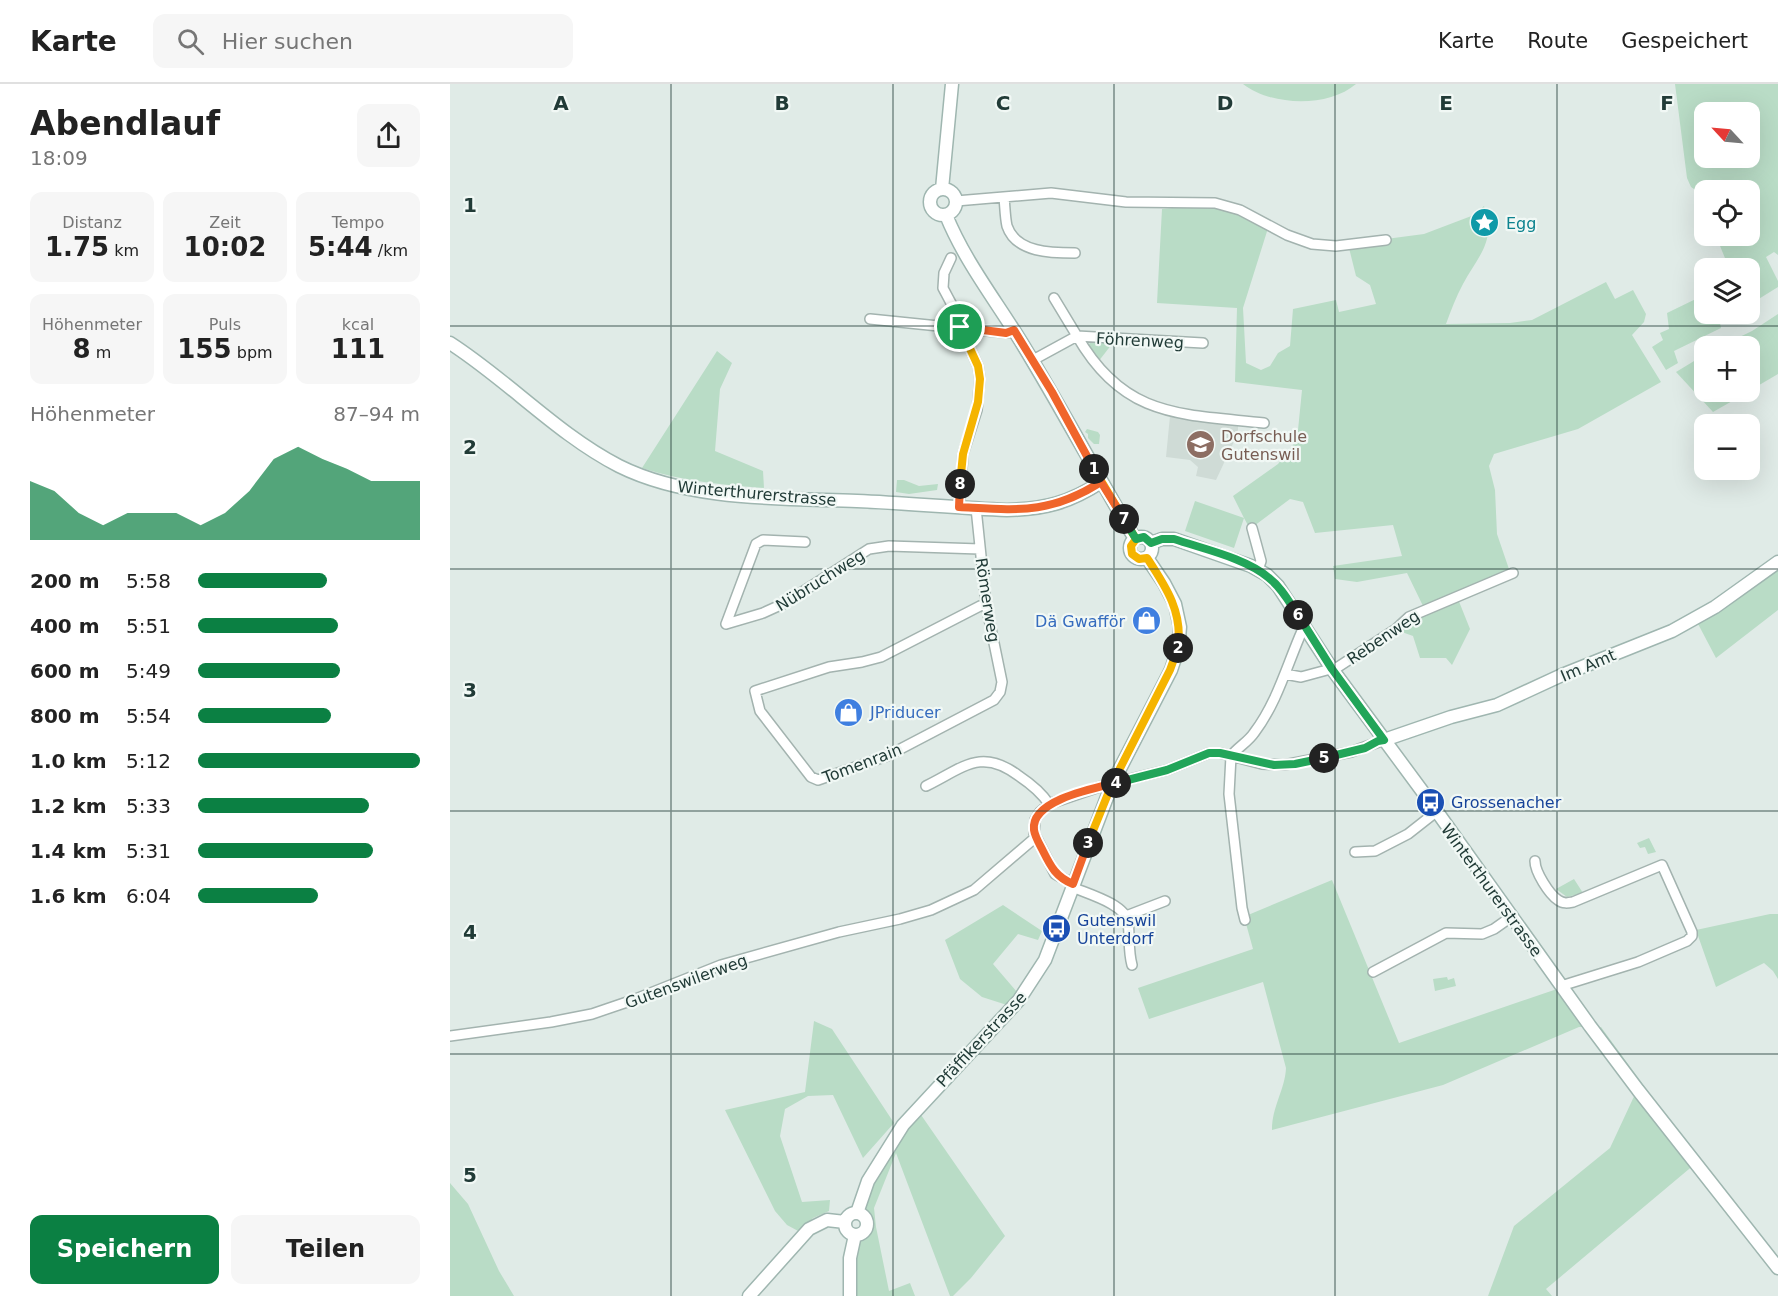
<!DOCTYPE html>
<html lang="de">
<meta charset="utf-8">
<style>
:root{--surface:#fff;--page:#f6f6f6;--text:#222;--muted:#767676;--line:#e0e0e0;--accent:#0b8043}
body{margin:0;font-family:"DejaVu Sans",sans-serif;background:var(--page);color:var(--text);height:100vh;display:flex;flex-direction:column;font-size:22px;white-space:nowrap}
*{box-sizing:border-box;margin:0}
p{font-size:20px;color:var(--muted)}
.icon{flex:none;width:33px;height:33px;fill:none;stroke:currentColor;stroke-width:2;stroke-linecap:round;stroke-linejoin:round}
.map{position:relative;flex:1;overflow:hidden}
.panel{display:flex;flex-direction:column;background:var(--surface);width:450px}
.panel>*{flex:none}
.needle{width:39px;rotate:296deg}
.controls{position:absolute;left:1244px;top:18px;display:grid;gap:12px}
.controls a{display:grid;place-items:center;width:66px;height:66px;border-radius:12px;background:var(--surface);box-shadow:0 6px 24px #0002;font-size:30px}
.pin{position:absolute;display:grid;place-items:center;width:51px;height:51px;color:#fff;margin:-26px;border:3px solid #fff;border-radius:50%;box-shadow:0 2px 6px #0007}
.km{position:absolute;width:30px;height:30px;margin:-15px;border-radius:50%;background:#222;color:#fff;font-size:16px;line-height:30px;text-align:center}
.round{display:grid;place-items:center;flex:none;width:63px;height:63px;border-radius:12px;background:var(--page)}
.overview{display:flex;align-items:center;justify-content:space-between;height:102px;padding:0 30px}
h1{font-size:33px;font-weight:600;line-height:45px}
.figures{display:grid;grid-template-columns:repeat(3,1fr);gap:9px;height:102px;padding:6px 30px}
.figures div{display:grid;align-content:center;border-radius:12px;background:var(--page);text-align:center}
.figures b{font-size:26px;font-weight:600}
.figures small{font-size:16px;font-weight:400}
.figures p{font-size:16px}
.chart{height:168px;padding:12px 30px}
.chart p{display:flex;justify-content:space-between}
.chart svg{width:100%;height:108px;margin-top:6px;fill:var(--accent);opacity:.7}
.action{display:flex;gap:12px;margin-top:auto;padding:12px 30px}
.action a{flex:1;height:69px;border-radius:12px;background:var(--accent);color:#fff;font-size:24px;font-weight:600;line-height:69px;text-align:center}
.action a+a{background:var(--page);color:var(--text)}
ul{padding:0 30px;list-style:none;font-size:20px}
li{display:grid;grid-template-columns:96px 72px 1fr;align-items:center;height:45px}
li i{height:15px;border-radius:8px;background:var(--accent)}
header{display:flex;align-items:center;gap:36px;box-sizing:border-box;height:84px;padding:0 30px;background:var(--surface);border-bottom:2px solid var(--line)}
header strong{font-size:28px}
nav{display:flex;gap:33px;margin-inline-start:auto;font-size:21px}
.search{width:420px;height:54px;background:var(--page);display:flex;align-items:center;gap:15px;box-sizing:border-box;padding:0 21px;border-radius:12px;color:var(--muted);font-size:22px}
main{display:flex;flex:1;min-height:0}
.map>svg:first-child{display:block}
</style>
<header>
<strong>Karte</strong>
<div class="search"><svg class="icon" aria-label="search" viewBox="0 0 24 24"><circle cx="10" cy="10" r="6"/><path d="M15 15l6 6"/></svg>Hier suchen</div>
<nav><a>Karte</a><a>Route</a><a>Gespeichert</a></nav>
</header>
<main>
<section class="panel">
<div class="overview"><div><h1>Abendlauf</h1><p>18:09</p></div><a class="round"><svg class="icon" aria-label="share" viewBox="0 0 24 24"><path d="M12 15V3M7 8l5-5 5 5M5 13v7h14v-7"/></svg></a></div>
<div class="figures">
<div><p>Distanz</p><b>1.75<small> km</small></b></div>
<div><p>Zeit</p><b>10:02</b></div>
<div><p>Tempo</p><b>5:44<small> /km</small></b></div>
</div>
<div class="figures">
<div><p>Höhenmeter</p><b>8<small> m</small></b></div>
<div><p>Puls</p><b>155<small> bpm</small></b></div>
<div><p>kcal</p><b>111</b></div>
</div>
<div class="chart"><p><span>Höhenmeter</span>87–94 m</p>
<svg viewBox="0 0 160 44" preserveAspectRatio="none"><path d="M0 44V20L10 24L20 33L30 38L40 33L50 33L60 33L70 38L80 33L90 24L100 11L110 6L120 11L130 15L140 20L150 20L160 20V44z"/></svg>
</div>
<ul>
<li><b>200 m</b>5:58<i style="width:58%"></i></li>
<li><b>400 m</b>5:51<i style="width:63%"></i></li>
<li><b>600 m</b>5:49<i style="width:64%"></i></li>
<li><b>800 m</b>5:54<i style="width:60%"></i></li>
<li><b>1.0 km</b>5:12<i style="width:100%"></i></li>
<li><b>1.2 km</b>5:33<i style="width:77%"></i></li>
<li><b>1.4 km</b>5:31<i style="width:79%"></i></li>
<li><b>1.6 km</b>6:04<i style="width:54%"></i></li>
</ul>
<div class="action"><a>Speichern</a><a>Teilen</a></div>
</section>
<div class="map">
<svg width="1328" height="1212" viewBox="0 0 1328 1212">
<rect width="100%" height="100%" fill="#e0ebe7"/>
<!-- built -->
<path fill="#cfdbd6" d="M720 332 788 340V349L766 396 746 392 748 383 740 376 716 373Z"/>
<!-- green -->
<path fill="#b9dcc6" fill-rule="evenodd" d="M793 0H906C878 24 821 22 793 0Z
M1225 0H1328V171L1324 168 1316 173 1328 197V203L1299 221V184H1279L1266 152H1299V106H1254V117L1250 109 1241 103 1237 94ZM1254 28H1299V74H1254Z
M743 122 780 126 819 141 793 224 796 279 811 286 820 282 828 269 840 262 843 225 886 216 889 228 926 220 920 201 906 192 898 160 974 150 1024 131 1034 122C1047 157 1028 172 1013 200 1006 213 1001 226 996 240L1060 239 1082 236 1156 198 1165 215 1183 206 1196 230 1194 238 1182 251 1211 298 1128 345 1044 370 1039 382 1045 406 1047 450 1060 488 1008 515 1020 545 1002 581 996 574H970L963 552 949 547 973 522 957 489 907 498 885 495 883 482 952 472 943 441 865 449 853 418 840 415 800 445 794 434 784 464 735 447 745 417 794 434 783 412 828 380 847 356 852 306 785 298 787 224 707 219 712 125Z
M1254 211V230H1285L1270 239 1271 244 1224 267 1228 279 1216 286 1202 263 1213 256 1210 249 1219 245 1217 229Z
M1328 230V290L1299 307V262H1271L1302 247Z
M642 257H662V260L648 278 638 261Z
M267 267 282 279 270 305 265 367 313 387 314 404C272 401 232 397 192 384Z
M1254 271V308H1298L1263 328 1226 288Z
M637 345 648 348 650 351 649 360H644L638 354V350L635 348Z
M447 396H454L469 402 488 400 487 406 459 410 446 408Z
M1328 483V526L1266 574 1247 538Z
M1199 754 1206 768 1198 770 1195 763 1190 764 1187 759Z
M1124 795 1133 809 1117 813 1106 805Z
M882 796 949 959 1107 905 1135 943H1129L993 1001 822 1046C822 1022 835 1006 836 984L813 898 699 935 688 904 803 865 795 836 798 831Z
M553 821 592 847 588 856 568 850 543 880 567 908 557 921 532 913 510 895 495 856Z
M1320 830H1328V895L1323 887 1314 879 1266 903 1246 846Z
M997 893 998 896 1004 894 1006 902 985 907 983 895Z
M364 937 382 945 444 1039 413 1074 383 1011 358 1012 335 1025 330 1052 352 1118 380 1116 379 1127 363 1134 350 1148 337 1141 325 1127 275 1026 355 1008Z
M1151 943 1197 1006 1328 1173V1184L1245 1080 1096 1205 1102 1212H1038L1064 1142 1160 1064 1187 1006 1142 946Z
M469 1028 555 1152 521 1194 503 1212H500L446 1069 424 1124 426 1143 439 1207 460 1199 465 1212H403C404 1195 402 1174 409 1158 413 1151 422 1149 422 1139 421 1132 417 1126 414 1121 424 1086 448 1056 469 1028Z
M0 1099 18 1120 49 1187 64 1212H0Z"/>
<g fill="none" stroke-linecap="round" stroke-linejoin="round">
<defs>
<path id="street" d="M554 113C555 123 555 133 557 142 566 169 602 169 625 169
M506 117 601 109 676 118 765 119 790 126 837 151 862 160 886 162 936 156
M501 174 494 189 493 204 509 234 510 243 528 282 530 295 527 326 513 370 509 423
M604 214 627 252 753 259
M420 235 557 249 564 246
M583 276 627 252C674 334 730 330 814 339
M526 424 536 520 552 598 550 608 544 616 437 672 368 696 361 693 310 627 305 607 379 583 412 578 431 573 530 522 536 520
M802 444 811 477 808 486
M276 540 313 529 335 519 419 465 439 462 530 465
M276 540 306 460 313 456 355 458
M835 590 851 593 888 583 946 545 959 533 1063 489
M781 672 779 710 792 824 795 836
M781 672C788 663 798 658 804 649 827 619 837 581 852 547L856 543
M476 702C513 684 531 663 569 692 581 700 591 708 599 720
M905 768 925 767 958 750 986 728
M1085 777C1085 788 1099 810 1108 816 1113 820 1118 819 1123 818L1212 781 1242 848V852L1237 857 1188 878 1111 902
M623 800 605 790 584 749 585 736 590 728 599 720 652 702 717 686 759 669H770L812 680 834 681 901 668 934 656
M622 803C638 810 675 820 678 838 680 852 678 867 682 881
M676 832 715 817
M923 888 996 849 1032 850 1044 845 1061 833
M0 952 101 938 142 930 183 916 271 881 389 848 450 835 481 826 524 806 586 753"/>
<path id="secondary" d="M480 118a13 13 0 1 1 26 0a13 13 0 1 1-26 0Z
M492 105 502 0
M496 131C515 178 547 218 573 261 612 325 647 391 685 455
M0 259C59 297 107 350 169 382 239 417 330 414 407 417 457 419 507 424 557 426 595 425 619 419 651 398
M680 464a11 11 0 1 1 22 0a11 11 0 1 1-22 0Z
M701 459 712 455H724L801 482 817 491 828 502 882 585 978 715 1140 942 1188 1006 1328 1184
M934 656 1001 633 1047 621 1112 591 1222 547 1265 523 1328 478
M395 1140a11 11 0 1 1 22 0a11 11 0 1 1-22 0Z
M407 1129 418 1097 453 1041 569 916 595 876 662 700 721 586 728 565 730 543 725 520 714 499 697 474
M299 1212 359 1145 377 1136 395 1138
M400 1212V1174L405 1151"/>
</defs>
<!-- street casing -->
<use href="#street" stroke="#a3b3af" stroke-width="12"/>
<!-- secondary casing -->
<use href="#secondary" stroke="#9fb6b0" stroke-width="15"/>
<!-- street -->
<use href="#street" stroke="#fff" stroke-width="9"/>
<!-- secondary -->
<use href="#secondary" stroke="#fff" stroke-width="12"/>
</g>
<g fill="none" stroke-linecap="round" stroke-linejoin="round">
<defs>
<path id="split-1" d="M510 243 556 249 564 246 602 308 644 385"/>
<path id="split-2" d="M644 385 686 455 681 462 682 470 689 475 697 474C716 503 733 528 728 564"/>
<path id="split-3" d="M638 759 662 700 720 586 728 564"/>
<path id="split-4" d="M638 759 623 800C606 793 601 783 593 767 590 761 585 753 584 746 580 716 645 704 666 699"/>
<path id="split-5" d="M666 699 717 686 759 669H770L824 681 845 680 874 674"/>
<path id="split-6" d="M848 531 882 585 934 656 928 657 915 664 874 674"/>
<path id="split-7" d="M674 435 686 455 694 453 701 459 712 455H724C753 465 796 474 819 494 832 504 839 518 848 531"/>
<path id="split-8" d="M510 400 509 423C567 426 599 431 651 398L674 435"/>
<path id="split-9" d="M510 400 513 370 528 318 530 295 528 282 510 243"/>
</defs>
<!-- split-1 casing -->
<use href="#split-1" stroke="#fff" stroke-width="12"/>
<!-- split-2 casing -->
<use href="#split-2" stroke="#fff" stroke-width="12"/>
<!-- split-3 casing -->
<use href="#split-3" stroke="#fff" stroke-width="12"/>
<!-- split-4 casing -->
<use href="#split-4" stroke="#fff" stroke-width="12"/>
<!-- split-5 casing -->
<use href="#split-5" stroke="#fff" stroke-width="12"/>
<!-- split-6 casing -->
<use href="#split-6" stroke="#fff" stroke-width="12"/>
<!-- split-7 casing -->
<use href="#split-7" stroke="#fff" stroke-width="12"/>
<!-- split-8 casing -->
<use href="#split-8" stroke="#fff" stroke-width="12"/>
<!-- split-9 casing -->
<use href="#split-9" stroke="#fff" stroke-width="12"/>
<!-- split-1 -->
<use href="#split-1" stroke="#f0652b" stroke-width="8"/>
<!-- split-2 -->
<use href="#split-2" stroke="#f5b400" stroke-width="8"/>
<!-- split-3 -->
<use href="#split-3" stroke="#f5b400" stroke-width="8"/>
<!-- split-4 -->
<use href="#split-4" stroke="#f0652b" stroke-width="8"/>
<!-- split-5 -->
<use href="#split-5" stroke="#22a559" stroke-width="8"/>
<!-- split-6 -->
<use href="#split-6" stroke="#22a559" stroke-width="8"/>
<!-- split-7 -->
<use href="#split-7" stroke="#22a559" stroke-width="8"/>
<!-- split-8 -->
<use href="#split-8" stroke="#f0652b" stroke-width="8"/>
<!-- split-9 -->
<use href="#split-9" stroke="#f5b400" stroke-width="8"/>
</g>
<!-- grid -->
<path fill="none" stroke="#213b37" stroke-width="1.5" stroke-opacity="0.55" d="M221 0V1212M443 0V1212M664 0V1212M885 0V1212M1107 0V1212M0 242H1328M0 485H1328M0 727H1328M0 970H1328"/>
<!-- icons -->
<defs>
<symbol id="sight-disc" viewBox="-11 -11 22 22"><circle r="9.5" fill="#0f9aa8" stroke="#f1f8f5"/><path d="M0-6L1.8-2.2L6-1.7L2.9 1.2L3.7 5.4L0 3.3L-3.7 5.4L-2.9 1.2L-6-1.7L-1.8-2.2Z" fill="#fff"/></symbol>
<symbol id="school-disc" viewBox="-11 -11 22 22"><circle r="9.5" fill="#8d6e63" stroke="#f1f8f5"/><path d="M0-5L7-2L0 1L-7-2ZM-4 1L0 2.5L4 1V4Q0 6-4 4Z" fill="#fff"/></symbol>
<symbol id="shop-disc" viewBox="-11 -11 22 22"><circle r="9.5" fill="#3f7fe0" stroke="#f1f8f5"/><path d="M-5-2.5h2.3a2.7 3.5 0 0 1 5.4 0H5L5.5 6h-11ZM-1.5-2.5h3a1.5 2.3 0 0 0-3 0Z" fill="#fff"/></symbol>
<symbol id="bus-disc" viewBox="-11 -11 22 22"><circle r="9.5" fill="#1a4fb4" stroke="#f1f8f5"/><path d="M-5-6H5V4H4V6H2V4H-2V6H-4V4H-5ZM-3.5-4V0h7V-4ZM-3.5 1.2v1.5H-2V1.2ZM2 1.2v1.5H3.5V1.2Z" fill="#fff"/></symbol>
</defs>
<g fill-rule="evenodd">
<use href="#sight-disc" x="1018" y="122" width="33" height="33"/>
<use href="#school-disc" x="734" y="344" width="33" height="33"/>
<use href="#shop-disc" x="680" y="520" width="33" height="33"/>
<use href="#shop-disc" x="382" y="612" width="33" height="33"/>
<use href="#bus-disc" x="964" y="702" width="33" height="33"/>
<use href="#bus-disc" x="590" y="828" width="33" height="33"/>
</g>
<g text-anchor="middle" stroke-width="4.5" stroke-linejoin="round" paint-order="stroke">
<!-- culture labels -->
<g font-size="16" fill="#0d838f" stroke="#f1f8f5" text-anchor="start">
<text x="1056" y="145">Egg</text>
</g>
<!-- street labels -->
<g font-size="16" fill="#213b37" stroke="#f1f8f5">
<text transform="translate(690 256) rotate(3)" y="6">Föhrenweg</text>
<text transform="translate(307 409) rotate(5)" y="6">Winterthurerstrasse</text>
<text transform="translate(370 496) rotate(-32)" y="6">Nübruchweg</text>
<text transform="translate(538 516) rotate(81)" y="6">Römerweg</text>
<text transform="translate(933 553) rotate(-34)" y="6">Rebenweg</text>
<text transform="translate(1138 581) rotate(-23)" y="6">Im Amt</text>
<text transform="translate(412 679) rotate(-21)" y="6">Tomenrain</text>
<text transform="translate(1042 806) rotate(54)" y="6">Winterthurerstrasse</text>
<text transform="translate(236 897) rotate(-20)" y="6">Gutenswilerweg</text>
<text transform="translate(531 955) rotate(-47)" y="6">Pfäffikerstrasse</text>
</g>
<!-- education labels -->
<g font-size="16" fill="#785e54" stroke="#f1f8f5" text-anchor="start">
<text x="771" y="358">Dorfschule<tspan x="771" dy="18">Gutenswil</tspan></text>
</g>
<!-- shop labels -->
<g font-size="16" fill="#366cbe" stroke="#f1f8f5" text-anchor="end">
<text x="675" y="543">Dä Gwafför</text>
<text x="420" y="634" text-anchor="start">JPriducer</text>
</g>
<!-- transit labels -->
<g font-size="16" fill="#164399" stroke="#f1f8f5" text-anchor="start">
<text x="1001" y="724">Grossenacher</text>
<text x="627" y="842">Gutenswil<tspan x="627" dy="18">Unterdorf</tspan></text>
</g>
</g>
<g font-size="20" text-anchor="middle" font-weight="bold" fill="#213b37" stroke="#f1f8f5" stroke-width="4.5" stroke-linejoin="round" paint-order="stroke">
<text x="111" y="26">A</text>
<text x="332" y="26">B</text>
<text x="553" y="26">C</text>
<text x="775" y="26">D</text>
<text x="996" y="26">E</text>
<text x="1217" y="26">F</text>
<text x="20" y="128">1</text>
<text x="20" y="370">2</text>
<text x="20" y="613">3</text>
<text x="20" y="855">4</text>
<text x="20" y="1098">5</text>
</g>
</svg>
<div class="controls">
<a><svg class="needle" viewBox="-14 -14 28 28"><path d="M0-13l5 13h-10z" fill="#e53935"/><path d="M0 13l5-13h-10z" fill="#767676"/></svg></a>
<a><svg class="icon" aria-label="locate" viewBox="0 0 24 24"><circle cx="12" cy="12" r="6"/><path d="M12 2v4M12 18v4M2 12h4M18 12h4"/></svg></a>
<a><svg class="icon" aria-label="layers" viewBox="0 0 24 24"><path d="M12 4l9 5-9 5-9-5zM3 14l9 5 9-5"/></svg></a>
<a>+</a>
<a>−</a>
</div>
<div class="pin" style="left:510px;top:243px;background:#1e9e55"><svg class="icon" aria-label="arrive" viewBox="0 0 24 24"><path d="M6 21V4h12l-3 4 3 4H6"/></svg></div>
<b class="km" style="left:644px;top:385px">1</b>
<b class="km" style="left:728px;top:564px">2</b>
<b class="km" style="left:638px;top:759px">3</b>
<b class="km" style="left:666px;top:699px">4</b>
<b class="km" style="left:874px;top:674px">5</b>
<b class="km" style="left:848px;top:531px">6</b>
<b class="km" style="left:674px;top:435px">7</b>
<b class="km" style="left:510px;top:400px">8</b>
</div>
</main>
